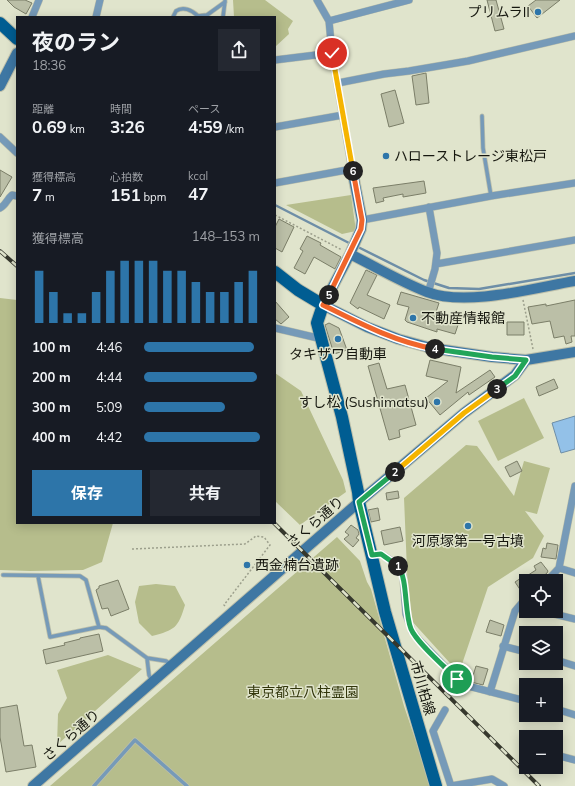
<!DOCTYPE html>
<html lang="ja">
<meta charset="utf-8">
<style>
:root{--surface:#171b24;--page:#242831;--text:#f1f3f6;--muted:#9ea1a6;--accent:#2d75a9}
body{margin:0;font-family:Mulish,"Noto Sans JP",sans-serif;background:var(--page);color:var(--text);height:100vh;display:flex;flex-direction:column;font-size:15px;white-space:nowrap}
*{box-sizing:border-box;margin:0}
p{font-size:13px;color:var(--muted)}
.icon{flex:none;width:22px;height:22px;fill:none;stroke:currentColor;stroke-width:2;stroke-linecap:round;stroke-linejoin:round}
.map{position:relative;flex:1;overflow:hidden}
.drawer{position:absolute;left:16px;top:16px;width:260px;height:508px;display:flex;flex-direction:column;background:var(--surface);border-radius:0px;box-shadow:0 2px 10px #0003}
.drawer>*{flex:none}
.controls{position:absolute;left:519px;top:574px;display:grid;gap:8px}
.controls a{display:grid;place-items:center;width:44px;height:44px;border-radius:0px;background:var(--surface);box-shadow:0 2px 10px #0003;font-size:20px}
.pin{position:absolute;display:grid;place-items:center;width:34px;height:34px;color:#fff;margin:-17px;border:2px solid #fff;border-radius:50%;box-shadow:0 1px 4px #0007}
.km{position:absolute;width:20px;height:20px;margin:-10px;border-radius:50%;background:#222;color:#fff;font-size:11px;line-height:20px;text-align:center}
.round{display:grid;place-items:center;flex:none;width:42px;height:42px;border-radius:0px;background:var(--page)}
.overview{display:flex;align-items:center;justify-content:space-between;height:68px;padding:0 16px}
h1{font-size:22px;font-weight:700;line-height:30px}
.figures{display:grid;grid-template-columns:repeat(3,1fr);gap:6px;height:68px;padding:4px 16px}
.figures div{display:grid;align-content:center}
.figures b{font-size:17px;font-weight:700}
.figures small{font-size:11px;font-weight:400}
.figures p{font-size:11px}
.chart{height:112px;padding:8px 16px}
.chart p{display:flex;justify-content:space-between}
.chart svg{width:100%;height:72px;margin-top:4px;stroke:var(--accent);stroke-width:6}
.cta{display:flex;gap:8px;margin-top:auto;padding:8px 16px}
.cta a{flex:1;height:46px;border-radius:0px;background:var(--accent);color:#fff;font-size:16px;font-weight:700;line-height:46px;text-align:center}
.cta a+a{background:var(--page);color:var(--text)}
ul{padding:0 16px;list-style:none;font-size:13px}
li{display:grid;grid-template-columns:64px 48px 1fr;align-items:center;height:30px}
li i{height:10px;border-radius:5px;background:var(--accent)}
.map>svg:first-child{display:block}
</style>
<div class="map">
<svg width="575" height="786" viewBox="0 0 575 786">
<rect width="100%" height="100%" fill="#e0e4cc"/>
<!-- green -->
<path fill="#b6bd8c" d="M233 0H265L293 21 288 29 289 34 275 47V17H234Z
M351 195 356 231 342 234 286 205Z
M0 298 17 300V523H113L102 562 83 570 30 571 0 570Z
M275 373 301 391 343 480 346 492 300 525 275 501Z
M524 398 544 438 498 461 478 421Z
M466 445 477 446 514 496 524 461 550 468 537 514 525 511 544 536 533 558 488 587 459 673 409 618 404 498Z
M337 537 360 561 367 582 371 589 404 706 431 786H50Z
M156 584 175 586 185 605C178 628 175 630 152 636L139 623 135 602 139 586Z
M108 655 142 669 57 745 58 714 67 698 57 670Z"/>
<!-- water -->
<path fill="#93c1e8" stroke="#6e8ea7" d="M575 416V449L561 453 552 423Z"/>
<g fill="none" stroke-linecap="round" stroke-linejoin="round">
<!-- stream -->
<path stroke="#6e8ea7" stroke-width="2.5" d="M275 205 351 244
M356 246 424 280 449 288 479 289 575 273"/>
</g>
<!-- building -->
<path fill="#bbbfa7" stroke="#7b7e68" d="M7 0H25L32 3 26 14 14 7Z
M487 0H496L504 29 495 31Z
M536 0H560L537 18 528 6Z
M426 73 429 103 416 105 412 76Z
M395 90 404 123 389 127 381 94Z
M0 170 12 177 0 197Z
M424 181 426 193 403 197V194L383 198 384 201 376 203 373 188Z
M279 219 294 227 282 252 275 248V227Z
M307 236 321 243 320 245 341 257 335 269 314 257 305 274 294 268 303 251 300 249Z
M366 270 377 275 367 295 390 305 384 319 359 307 358 309 350 303Z
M401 292 439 303 434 318 458 325 455 334 437 329V332L407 322 405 320 409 307 397 304Z
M575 300V336H571L572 342 566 344 564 336 554 338 550 321 532 324 528 307 546 304V306Z
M275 301 289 317 281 324 275 319Z
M507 322H524V335H507Z
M329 323 339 328 347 350 334 354 325 325Z
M430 360 461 367 456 393 490 370 495 377 469 395 468 392 440 415 426 398 448 381 426 376Z
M379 363 387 389 405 385 416 425 399 430 400 437 389 440 368 366Z
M554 379 558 388 539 396 536 387Z
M517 461 522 471 510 477 505 467Z
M398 491 399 498 387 500 386 493Z
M378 508 380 520 371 522 368 510Z
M351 525 358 530 359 534 356 538 359 540 353 547 344 539 349 535 345 532Z
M400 527 403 541 384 545 381 531Z
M547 543 558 545 556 559 541 557 543 548 546 549Z
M541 562 548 571 547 573 541 578 542 581H526V593L523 594 515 582 521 578 522 579 536 570 534 566Z
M118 580 129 609 111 616 108 608 102 609 96 590 99 588V586Z
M490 620 504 625 501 636 486 632Z
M99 634 103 651 46 664 43 650 65 645 64 643 80 639V638Z
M476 666 488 669 483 685 471 682Z
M17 705 24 746 32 745 36 767 6 772 0 737V708Z"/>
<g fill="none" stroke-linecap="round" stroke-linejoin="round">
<defs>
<path id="lane" d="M173 17 176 11C183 6 192 10 198 16L207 15 225 2
M223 17 225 1
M482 116 483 148 491 196
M3 575 80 576 86 580 99 627
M38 576 50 637 99 627 106 628 147 658
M152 681 149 675 147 658 166 661 172 665
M94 786 135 740 187 786"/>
<path id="street" d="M317 0 329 21
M32 17 39 0
M96 17 100 0
M275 60 332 53
M338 83 384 74 409 71 468 61 575 36
M275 127 343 115
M0 137 17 153
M275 183 352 169 332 53 329 21 409 0
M0 208C6 205 7 199 12 195L17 196
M362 220 491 196 575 183
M436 264 575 240
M428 293 435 269 437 253 429 207
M275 328 322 339
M372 555 381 554 395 563 400 568 403 576 406 614 412 631 418 639 457 679 468 686 526 701
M559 568 575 573
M547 581 559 568 575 486
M542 611 575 619
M503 646 526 652
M556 660 575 666
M490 692 515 611 526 598
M556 709 575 715
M445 710 433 731 451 786 492 779 504 786
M556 755 575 760"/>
<path id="secondary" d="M0 86 17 53
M352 169 362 220 361 229 350 254 323 305 367 327 398 339 431 348 492 357 526 360 575 352
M350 254C376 267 401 282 427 292 466 307 534 288 575 281
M33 786 359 502 464 413 515 375 526 360"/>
<path id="primary" d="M0 23 17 39
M275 272 298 290 323 305 317 323 342 417 358 492 359 502 385 612 436 786"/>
</defs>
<!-- lane casing -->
<use href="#lane" stroke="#bcbfaa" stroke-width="5"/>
<!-- street casing -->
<use href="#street" stroke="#bcbfaa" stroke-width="8"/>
<!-- secondary casing -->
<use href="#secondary" stroke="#bcbfaa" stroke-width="12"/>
<!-- primary casing -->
<use href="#primary" stroke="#bcbfaa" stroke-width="14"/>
<!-- path -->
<path stroke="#9c9f8c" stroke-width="1.5" stroke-dasharray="2 2" stroke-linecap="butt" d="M275 215 342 250
M523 300 533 349
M132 549 245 544 256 536 264 537 270 545 224 605 225 606"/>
<!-- lane -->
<use href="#lane" stroke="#769ab8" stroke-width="3.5"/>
<!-- street -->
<use href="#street" stroke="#769ab8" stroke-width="7"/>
<!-- secondary -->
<use href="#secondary" stroke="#3e77a3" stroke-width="10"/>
<!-- primary -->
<use href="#primary" stroke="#005d92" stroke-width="12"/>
<defs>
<path id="rail" d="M0 251 17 266
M274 523 539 786"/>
</defs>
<!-- rail casing -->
<use href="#rail" stroke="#36382d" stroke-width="4"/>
<!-- rail -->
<use href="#rail" stroke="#e0e4cc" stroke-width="2.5" stroke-dasharray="8" stroke-linecap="butt"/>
</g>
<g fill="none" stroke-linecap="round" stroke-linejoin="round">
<defs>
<path id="split-1" d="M398 566C408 579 404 612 411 629 417 643 445 667 457 679"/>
<path id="split-2" d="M395 472 359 502 372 555 381 554 398 566"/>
<path id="split-3" d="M395 472 464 413 497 389"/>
<path id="split-4" d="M435 349 492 357 526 360 515 376 497 389"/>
<path id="split-5" d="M329 295 323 305C359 323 395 342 435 349"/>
<path id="split-6" d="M329 295 361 229 362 220 353 171"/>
<path id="split-7" d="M332 53 353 171"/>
</defs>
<!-- split-1 casing -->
<use href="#split-1" stroke="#fff" stroke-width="8"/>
<!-- split-2 casing -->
<use href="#split-2" stroke="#fff" stroke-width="8"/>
<!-- split-3 casing -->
<use href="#split-3" stroke="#fff" stroke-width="8"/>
<!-- split-4 casing -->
<use href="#split-4" stroke="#fff" stroke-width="8"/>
<!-- split-5 casing -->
<use href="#split-5" stroke="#fff" stroke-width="8"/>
<!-- split-6 casing -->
<use href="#split-6" stroke="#fff" stroke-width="8"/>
<!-- split-7 casing -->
<use href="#split-7" stroke="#fff" stroke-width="8"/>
<!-- split-1 -->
<use href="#split-1" stroke="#22a559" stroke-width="5"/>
<!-- split-2 -->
<use href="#split-2" stroke="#22a559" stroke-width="5"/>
<!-- split-3 -->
<use href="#split-3" stroke="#f5b400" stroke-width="5"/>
<!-- split-4 -->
<use href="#split-4" stroke="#22a559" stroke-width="5"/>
<!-- split-5 -->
<use href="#split-5" stroke="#f0652b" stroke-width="5"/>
<!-- split-6 -->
<use href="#split-6" stroke="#f0652b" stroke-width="5"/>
<!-- split-7 -->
<use href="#split-7" stroke="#f5b400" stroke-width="5"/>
</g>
<!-- markers -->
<g fill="#2d75a9" stroke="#e0e4cc" stroke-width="1.5">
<circle cx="538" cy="12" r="4"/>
<circle cx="386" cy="156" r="4"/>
<circle cx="413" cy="318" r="4"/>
<circle cx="338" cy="339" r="4"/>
<circle cx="437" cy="402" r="4"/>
<circle cx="468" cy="526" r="4"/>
<circle cx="247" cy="565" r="4"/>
</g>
<g text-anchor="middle" stroke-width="3" stroke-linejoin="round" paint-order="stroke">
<!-- poi labels -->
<g font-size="14" fill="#16170f" stroke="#e0e4cc" text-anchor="start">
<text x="530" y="17" text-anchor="end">プリムラII</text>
<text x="394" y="161">ハローストレージ東松戸</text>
<text x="421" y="323">不動産情報館</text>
<text x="338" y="359" text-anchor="middle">タキザワ自動車</text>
<text x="429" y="407" text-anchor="end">すし松 (Sushimatsu)</text>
<text x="468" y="546" text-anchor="middle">河原塚第一号古墳</text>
<text x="255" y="570">西金楠台遺跡</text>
</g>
<!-- street labels -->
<g font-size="14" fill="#16170f" stroke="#e0e4cc">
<text transform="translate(315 522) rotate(-41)" y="5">さくら通り</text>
<text transform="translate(423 688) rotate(74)" y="5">市川柏線</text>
<text transform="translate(71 735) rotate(-41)" y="5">さくら通り</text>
</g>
<!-- park labels -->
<g font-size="14" fill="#32360b" stroke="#e0e4cc">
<text x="303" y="697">東京都立八柱霊園</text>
</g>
</g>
</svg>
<div class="controls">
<a><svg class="icon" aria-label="locate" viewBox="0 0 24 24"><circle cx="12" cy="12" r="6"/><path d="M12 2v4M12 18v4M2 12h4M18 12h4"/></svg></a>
<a><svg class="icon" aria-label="layers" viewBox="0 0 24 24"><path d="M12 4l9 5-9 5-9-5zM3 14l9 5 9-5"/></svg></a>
<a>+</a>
<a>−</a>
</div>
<div class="pin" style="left:457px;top:679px;background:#1e9e55"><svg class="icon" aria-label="arrive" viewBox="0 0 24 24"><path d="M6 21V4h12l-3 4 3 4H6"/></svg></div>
<div class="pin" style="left:332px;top:53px;background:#d93025"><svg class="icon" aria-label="check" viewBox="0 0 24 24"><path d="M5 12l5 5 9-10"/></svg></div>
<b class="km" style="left:398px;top:566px">1</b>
<b class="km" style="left:395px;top:472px">2</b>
<b class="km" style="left:497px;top:389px">3</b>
<b class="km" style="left:435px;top:349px">4</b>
<b class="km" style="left:329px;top:295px">5</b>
<b class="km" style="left:353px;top:171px">6</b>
<section class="drawer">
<div class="overview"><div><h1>夜のラン</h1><p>18:36</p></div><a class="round"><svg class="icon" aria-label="share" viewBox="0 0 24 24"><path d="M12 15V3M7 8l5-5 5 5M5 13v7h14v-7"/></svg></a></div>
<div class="figures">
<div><p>距離</p><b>0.69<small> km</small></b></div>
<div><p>時間</p><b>3:26</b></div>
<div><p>ペース</p><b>4:59<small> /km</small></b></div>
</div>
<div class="figures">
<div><p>獲得標高</p><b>7<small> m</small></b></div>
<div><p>心拍数</p><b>151<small> bpm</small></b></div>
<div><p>kcal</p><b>47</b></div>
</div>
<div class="chart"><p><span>獲得標高</span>148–153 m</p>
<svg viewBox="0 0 160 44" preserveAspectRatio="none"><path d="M5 44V12M15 44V25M25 44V38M35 44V38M45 44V25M55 44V12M65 44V6M75 44V6M85 44V6M95 44V12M105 44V12M115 44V19M125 44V25M135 44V25M145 44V19M155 44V12"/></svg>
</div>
<ul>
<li><b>100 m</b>4:46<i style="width:95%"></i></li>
<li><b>200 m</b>4:44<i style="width:97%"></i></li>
<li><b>300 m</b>5:09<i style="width:70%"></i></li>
<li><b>400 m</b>4:42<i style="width:100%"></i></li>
</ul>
<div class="cta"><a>保存</a><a>共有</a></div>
</section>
</div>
